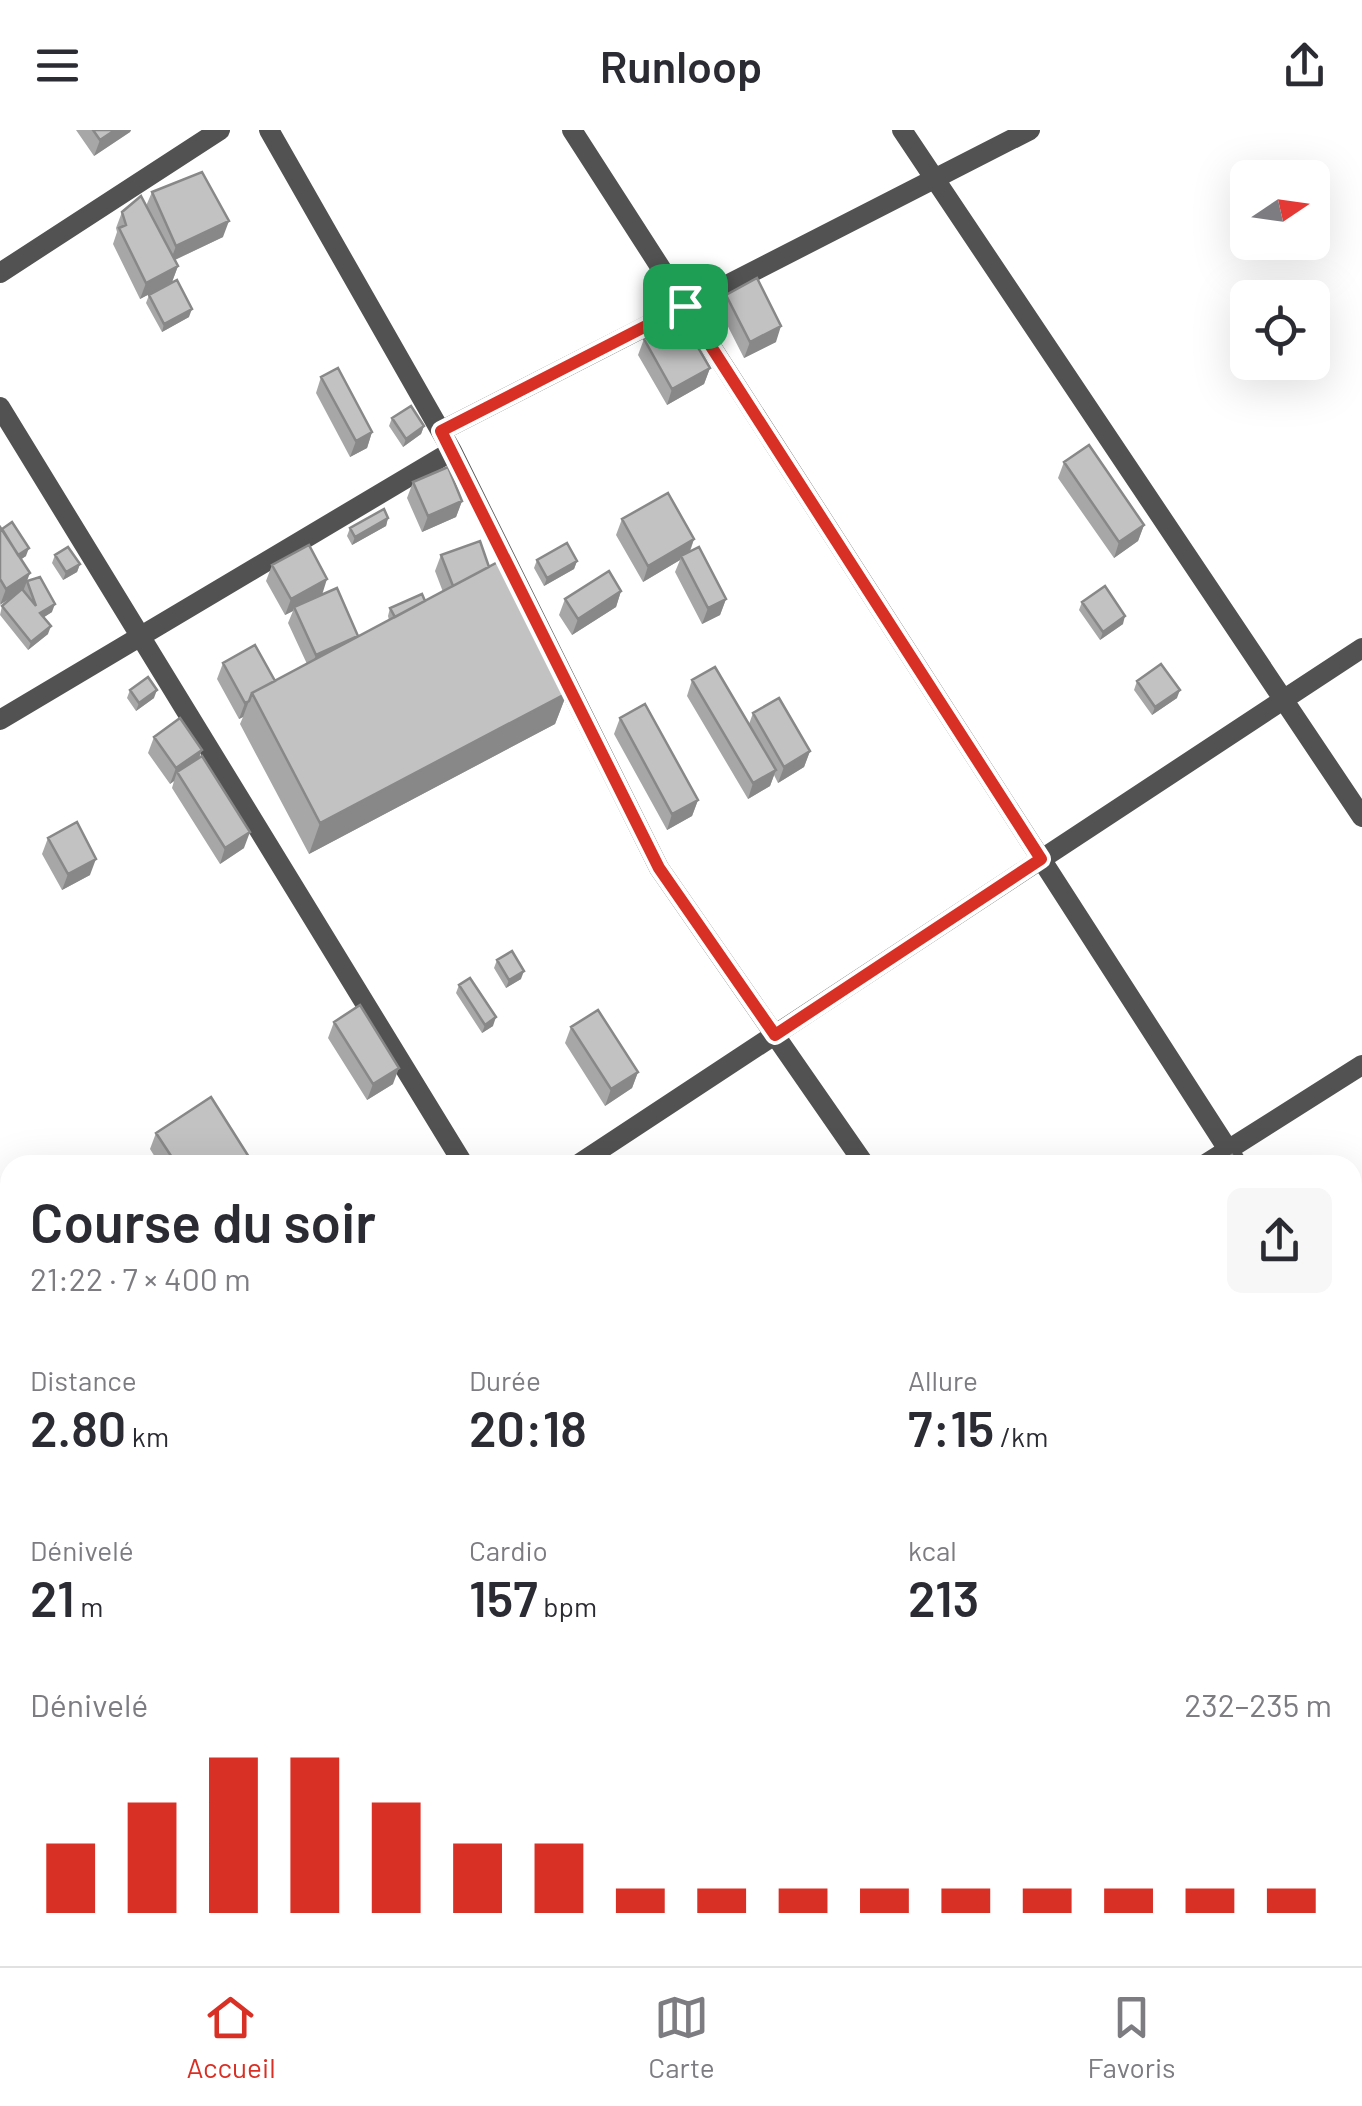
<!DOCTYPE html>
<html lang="fr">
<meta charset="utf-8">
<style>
:root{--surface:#fff;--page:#f7f7f7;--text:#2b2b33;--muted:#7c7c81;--line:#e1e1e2;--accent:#d93025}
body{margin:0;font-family:Barlow,sans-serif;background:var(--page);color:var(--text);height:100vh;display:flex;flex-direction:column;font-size:38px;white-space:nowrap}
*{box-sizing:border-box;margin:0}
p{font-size:32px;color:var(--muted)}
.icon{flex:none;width:55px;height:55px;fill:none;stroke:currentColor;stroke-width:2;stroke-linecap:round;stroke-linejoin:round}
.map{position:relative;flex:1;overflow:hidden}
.drawer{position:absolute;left:0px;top:1025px;width:1362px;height:812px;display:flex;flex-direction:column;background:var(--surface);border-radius:30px 30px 0 0;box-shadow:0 10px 40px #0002}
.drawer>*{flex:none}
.needle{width:65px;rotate:77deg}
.tools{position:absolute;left:1230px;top:30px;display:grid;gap:20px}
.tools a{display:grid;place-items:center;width:100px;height:100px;border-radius:15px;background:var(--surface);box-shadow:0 10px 40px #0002;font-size:50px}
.pin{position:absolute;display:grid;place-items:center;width:85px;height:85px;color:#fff;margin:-42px;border-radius:20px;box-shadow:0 5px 15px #0006}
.round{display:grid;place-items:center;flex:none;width:105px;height:105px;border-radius:15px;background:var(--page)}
.summary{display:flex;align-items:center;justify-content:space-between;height:170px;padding:0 30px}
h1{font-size:55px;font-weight:600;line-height:75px}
.metrics{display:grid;grid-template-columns:repeat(3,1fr);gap:15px;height:170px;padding:10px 30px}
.metrics div{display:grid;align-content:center}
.metrics b{font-size:50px;font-weight:600}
.metrics small{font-size:28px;font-weight:400}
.metrics p{font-size:28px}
.chart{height:280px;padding:20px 30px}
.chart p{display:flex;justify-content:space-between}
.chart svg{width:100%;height:180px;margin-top:10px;stroke:var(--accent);stroke-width:6}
header{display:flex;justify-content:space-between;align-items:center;height:130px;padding:0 30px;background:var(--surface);font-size:45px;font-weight:600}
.dock{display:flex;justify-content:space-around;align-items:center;height:140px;border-top:2px solid var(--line);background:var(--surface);font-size:28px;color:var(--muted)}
.dock a{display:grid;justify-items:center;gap:5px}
.dock .selected{color:var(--accent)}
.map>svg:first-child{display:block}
</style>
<header><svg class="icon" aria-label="menu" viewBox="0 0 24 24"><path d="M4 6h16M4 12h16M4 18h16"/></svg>Runloop<svg class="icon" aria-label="share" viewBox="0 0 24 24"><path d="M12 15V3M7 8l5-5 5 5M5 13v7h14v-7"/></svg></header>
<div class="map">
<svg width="1362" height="1836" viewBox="0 0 1362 1836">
<rect width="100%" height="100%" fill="#fff"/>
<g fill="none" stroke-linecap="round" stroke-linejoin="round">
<!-- minor -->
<path stroke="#525252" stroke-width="20" d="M269 0 452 321 659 738 865 1035
M572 0 1238 1035
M902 0 1362 687
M0 143 220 0
M0 277 464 1035
M441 301 1030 0
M0 590 452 321
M577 1035 1362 518
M1204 1035 1362 935
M0 1176 10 1187
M1352 1213 1362 1228
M0 1416 10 1409
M1352 1419 1362 1412
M1352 1739 1362 1753
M1352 1775 1362 1769
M0 1797 10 1790
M949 1828 955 1836
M791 1836 802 1828
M1263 1836 1276 1828"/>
</g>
<!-- wall -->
<path fill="#a7a7a7" d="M76 0H131L130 2 94 26Z
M152 62 223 107 175 130 178 136 172 152 140 169 113 114 117 102 116 98 122 82 146 76Z
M149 165 189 187 162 202 146 173Z
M726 165 776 212 744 228 720 181Z
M644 209 710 238 704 254 667 275 638 225Z
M321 247 372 302 367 318 350 327 316 263Z
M392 288 424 296 421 304 403 317 389 296Z
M1064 332 1144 395 1138 411 1114 428 1058 348Z
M413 352 462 371 456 387 422 402 407 368Z
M388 388 386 396 352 415 347 406 350 398Z
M622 389 694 409 690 422 726 469 720 485 702 494 675 442 680 430 643 452 616 405Z
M0 397 26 426 21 429 27 451 52 482 44 487 48 504 28 520 0 485 2 476 15 466 0 474Z
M55 425 80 434 77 442 63 450 52 433Z
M441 425 489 437 567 563 555 594 309 724 240 594 243 587 239 589 217 549 223 533 275 551 307 534 288 493 293 481 285 485 266 451 272 435 322 465 358 507 389 490 388 486 390 478 425 471 443 462 435 441Z
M537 430 577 431 574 439 544 456 534 438Z
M621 461 616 477 572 505 559 485 565 469Z
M1082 472 1123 494 1100 510 1079 480Z
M692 550 749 594 753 583 810 621 804 637 778 653 774 645 770 656 748 669 687 566Z
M1137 551 1177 568 1152 585 1134 560Z
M130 560 154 568 136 581 127 568Z
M620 588 698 670 692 686 667 700 614 604Z
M154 607 199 628 244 718 220 734 172 658 174 651 170 654 148 623Z
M48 708 90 745 62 760 42 724Z
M497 830 521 849 506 858 494 838Z
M459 855 493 896 482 903 456 863Z
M334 892 393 954 367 970 328 908Z
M571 897 638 942 632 958 605 976 565 913Z
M156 1003 254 1035H160L150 1019Z
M1362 1459V1580L1352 1565V1465Z
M1362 1609V1699L1352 1685V1616Z
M1352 1793 1362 1836H1343L1337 1828H1352Z
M542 1828H595L601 1836H547Z"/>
<!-- shaded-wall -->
<path fill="#888" d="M115 0H131L130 2 94 26 100 10Z
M229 91 223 107 170 132 176 116Z
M178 136 172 152 140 169 146 153Z
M192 179 189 187 162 202 164 194Z
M781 196 776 212 744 228 750 212Z
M710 238 704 254 667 275 672 259Z
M424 296 421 304 403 317 406 309Z
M372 302 367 318 350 327 356 311Z
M462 371 456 387 422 402 428 386Z
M388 388 386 396 352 415 355 407Z
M1144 395 1138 411 1114 428 1119 412Z
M694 409 688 425 681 426 680 430 643 452 648 436Z
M29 418 26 426 13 435 16 427Z
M577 431 574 439 544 456 547 448Z
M80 434 77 442 63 450 66 442Z
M30 443 24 459 0 475 6 459Z
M327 449 322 465 294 477 293 481 285 485 291 469Z
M621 461 616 477 572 505 578 489Z
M726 469 720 485 702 494 708 478Z
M55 474 52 482 38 491 40 483Z
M1125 486 1123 494 1100 510 1103 502Z
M51 496 48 504 28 520 31 512Z
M358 506 310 541 316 525Z
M157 560 154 568 136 581 139 573Z
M1180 560 1177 568 1152 585 1155 577Z
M567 563 555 594 309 724 320 693Z
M249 571 243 587 239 589 245 573Z
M202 620 196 636 177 642 174 651 170 654 176 638Z
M810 621 804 637 778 653 784 637Z
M776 640 770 656 748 669 753 653Z
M698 670 692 686 667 700 672 684Z
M250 702 244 718 220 734 225 718Z
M96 729 90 745 62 760 68 744Z
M524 841 521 849 506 858 509 850Z
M496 887 493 896 482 903 485 895Z
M399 938 393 954 367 970 373 954Z
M638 942 632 958 605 976 611 959Z
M1362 1498V1510L1352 1517 1354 1504Z"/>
<!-- building -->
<path fill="#c2c2c2" stroke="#888" stroke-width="2.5" d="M93 0H115L100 10Z
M202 42 229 91 176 116 152 62Z
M141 66 178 136 146 153 119 98 126 95 122 82Z
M757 148 781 196 750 212 726 165Z
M177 150 192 179 164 194 149 165Z
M681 188 710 238 672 259 644 209Z
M338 238 372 302 356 311 321 247Z
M411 276 424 296 406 309 392 288Z
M1089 315 1144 395 1119 412 1064 332Z
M448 337 462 371 428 386 413 352Z
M668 363 694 409 648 436 622 389Z
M384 379 388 388 355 407 350 398Z
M12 392 29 418 18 425 2 399Z
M0 397 30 443 6 459 0 449Z
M480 411 489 437 453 456 441 425Z
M567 413 577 431 547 448 537 430Z
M309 415 327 449 291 469 272 435Z
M68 417 80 434 66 442 55 425Z
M699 417 726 469 708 478 681 426Z
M498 432 567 563 320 693 252 563Z
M609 441 621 461 578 489 565 469Z
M40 447 55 474 40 483 51 496 31 512 2 476 22 459 36 476 27 451Z
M1105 456 1125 486 1103 502 1082 472Z
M337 458 358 506 316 525 294 477Z
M422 464 425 471 395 487 390 478Z
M255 515 275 551 252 563 249 571 245 573 223 533Z
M1161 534 1180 560 1155 577 1137 551Z
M715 537 776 640 753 653 692 550Z
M148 547 157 560 139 573 130 560Z
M779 568 810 621 784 637 753 583Z
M645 574 698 670 672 684 620 588Z
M180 588 202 620 176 638 154 607Z
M202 626 250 702 225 718 177 642Z
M77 692 96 729 68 744 48 708Z
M512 821 524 841 509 850 497 830Z
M470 848 496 887 485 895 459 855Z
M360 875 399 938 373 954 334 892Z
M598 880 638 942 611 959 571 897Z
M211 967 254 1035H177L156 1003Z
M1232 1025 1239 1035H1217Z
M1362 1459V1498L1354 1504 1352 1501V1465Z
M1362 1510V1555L1352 1540V1516Z
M1362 1609V1674L1352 1661V1616Z
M1357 1789 1362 1796V1836H1360L1352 1825V1793Z
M558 1828H595L601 1836H564Z"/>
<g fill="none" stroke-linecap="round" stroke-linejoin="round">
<defs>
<path id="route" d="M685 176 1041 729 775 905 659 738 441 301Z"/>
</defs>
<!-- route casing -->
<use href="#route" stroke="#fff" stroke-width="20"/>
<!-- route -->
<use href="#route" stroke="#d93025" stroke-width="12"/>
</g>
</svg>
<div class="tools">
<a><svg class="needle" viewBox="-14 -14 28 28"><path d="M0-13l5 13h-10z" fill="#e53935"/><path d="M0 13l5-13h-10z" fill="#7c7c81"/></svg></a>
<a><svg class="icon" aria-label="locate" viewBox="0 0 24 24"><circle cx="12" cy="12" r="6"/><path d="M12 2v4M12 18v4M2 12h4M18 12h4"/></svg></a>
</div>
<div class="pin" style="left:685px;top:176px;background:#1e9e55"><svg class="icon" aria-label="arrive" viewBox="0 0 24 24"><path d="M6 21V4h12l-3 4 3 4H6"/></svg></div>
<section class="drawer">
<div class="summary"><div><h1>Course du soir</h1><p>21:22 · 7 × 400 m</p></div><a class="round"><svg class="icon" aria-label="share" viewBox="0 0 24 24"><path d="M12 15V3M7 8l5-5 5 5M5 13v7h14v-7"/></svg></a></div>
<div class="metrics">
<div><p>Distance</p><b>2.80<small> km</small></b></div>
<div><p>Durée</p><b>20:18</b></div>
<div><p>Allure</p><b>7:15<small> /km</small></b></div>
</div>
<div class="metrics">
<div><p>Dénivelé</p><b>21<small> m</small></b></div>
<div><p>Cardio</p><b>157<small> bpm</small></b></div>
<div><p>kcal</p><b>213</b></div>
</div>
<div class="chart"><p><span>Dénivelé</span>232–235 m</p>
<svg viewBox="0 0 160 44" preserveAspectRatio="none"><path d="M5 44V27M15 44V17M25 44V6M35 44V6M45 44V17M55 44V27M65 44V27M75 44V38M85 44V38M95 44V38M105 44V38M115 44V38M125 44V38M135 44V38M145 44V38M155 44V38"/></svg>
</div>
</section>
</div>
<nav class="dock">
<a class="selected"><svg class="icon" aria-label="home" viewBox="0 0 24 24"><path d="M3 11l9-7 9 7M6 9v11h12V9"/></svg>Accueil</a>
<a><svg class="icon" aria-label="map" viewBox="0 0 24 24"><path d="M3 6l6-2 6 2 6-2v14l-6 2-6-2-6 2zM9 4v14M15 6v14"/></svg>Carte</a>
<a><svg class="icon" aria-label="saved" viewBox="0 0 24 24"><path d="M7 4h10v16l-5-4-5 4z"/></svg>Favoris</a>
</nav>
